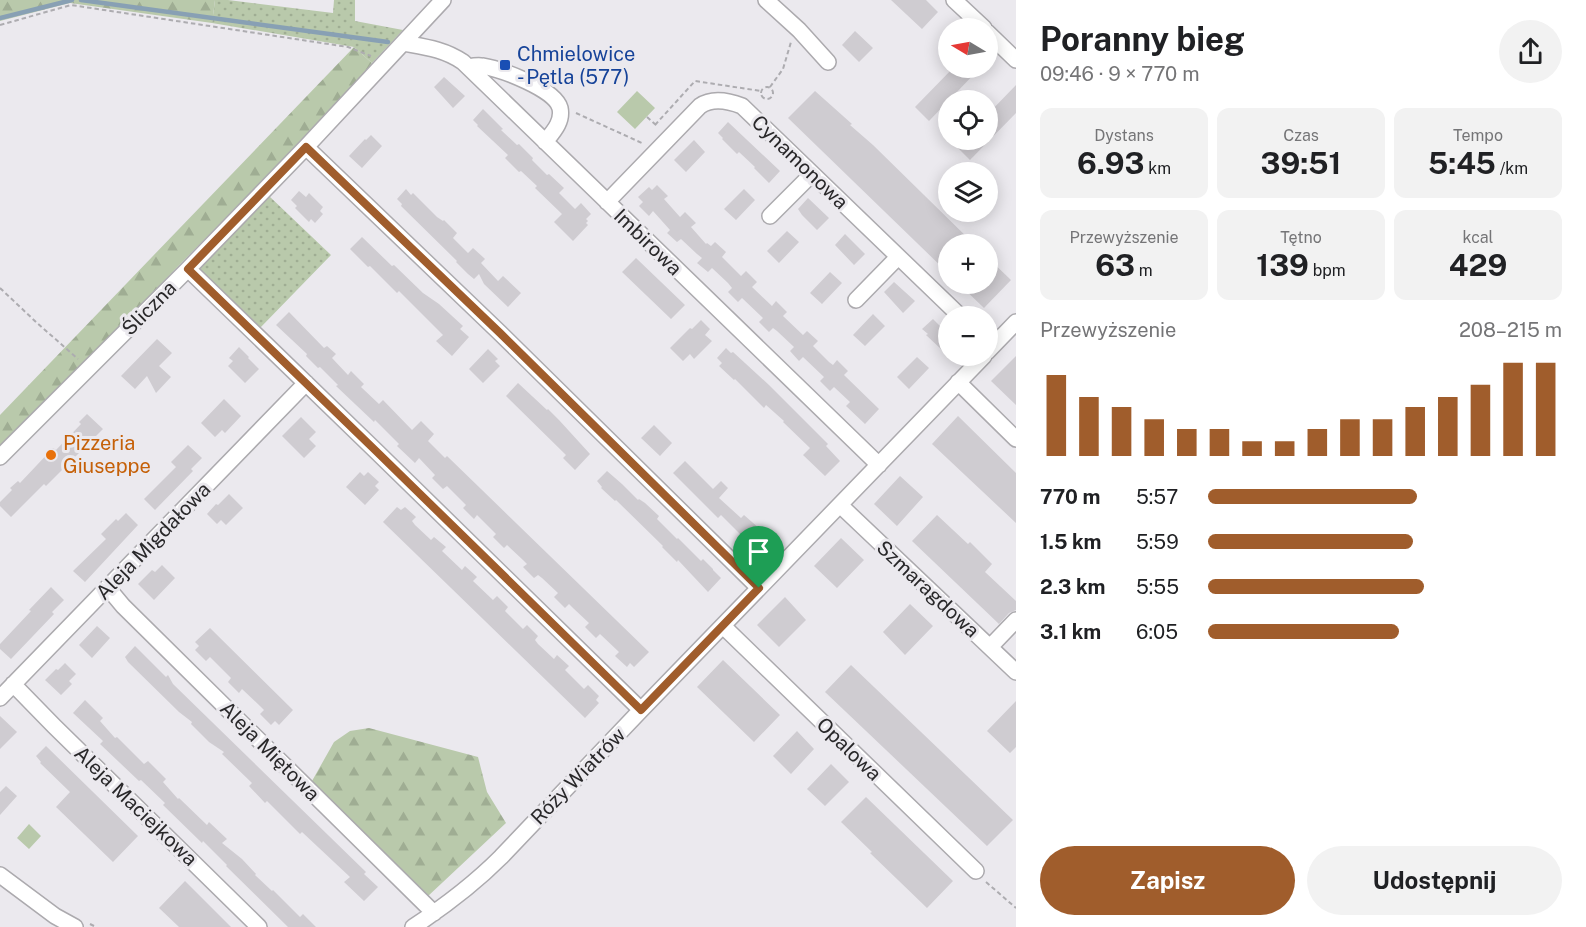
<!DOCTYPE html>
<html lang="pl">
<meta charset="utf-8">
<style>
:root{--surface:#fff;--page:#f2f2f2;--text:#202124;--muted:#757577;--accent:#a05d2c}
body{margin:0;font-family:"Public Sans",sans-serif;background:var(--page);color:var(--text);height:100vh;display:flex;flex-direction:column;font-size:22px;white-space:nowrap}
*{box-sizing:border-box;margin:0}
p{font-size:20px;color:var(--muted)}
.icon{flex:none;width:33px;height:33px;fill:none;stroke:currentColor;stroke-width:2;stroke-linecap:round;stroke-linejoin:round}
.map{position:relative;flex:1;overflow:hidden}
.sheet{display:flex;flex-direction:column;background:var(--surface);width:570px}
.sheet>*{flex:none}
.needle{width:39px;rotate:280deg}
.tools{position:absolute;left:938px;top:18px;display:grid;gap:12px}
.tools a{display:grid;place-items:center;width:60px;height:60px;border-radius:50%;background:var(--surface);box-shadow:0 3px 15px #0003;font-size:30px}
.pin{position:absolute;display:grid;place-items:center;width:51px;height:51px;color:#fff;margin:-62px -26px;border-radius:50% 50% 50% 0;rotate:-45deg;box-shadow:0 0 6px #0007}
.pin .icon{rotate:45deg}
.round{display:grid;place-items:center;flex:none;width:63px;height:63px;border-radius:32px;background:var(--page)}
.overview{display:flex;align-items:center;justify-content:space-between;height:102px;padding:0 24px}
h1{font-size:33px;font-weight:700;line-height:45px}
.figures{display:grid;grid-template-columns:repeat(3,1fr);gap:9px;height:102px;padding:6px 24px}
.figures div{display:grid;align-content:center;border-radius:12px;background:var(--page);text-align:center}
.figures b{font-size:30px;font-weight:700}
.figures small{font-size:16px;font-weight:400}
.figures p{font-size:16px}
.chart{height:168px;padding:12px 24px}
.chart p{display:flex;justify-content:space-between}
.chart svg{width:100%;height:108px;margin-top:6px;stroke:var(--accent);stroke-width:6}
.cta{display:flex;gap:12px;margin-top:auto;padding:12px 24px}
.cta a{flex:1;height:69px;border-radius:36px;background:var(--accent);color:#fff;font-size:24px;font-weight:700;line-height:69px;text-align:center}
.cta a+a{background:var(--page);color:var(--text)}
ul{padding:0 24px;list-style:none;font-size:20px}
li{display:grid;grid-template-columns:96px 72px 1fr;align-items:center;height:45px}
li i{height:15px;border-radius:8px;background:var(--accent)}
main{display:flex;flex:1;min-height:0}
.map>svg:first-child{display:block}
</style>
<main>
<div class="map">
<svg width="1016" height="927" viewBox="0 0 1016 927">
<defs>
<pattern id="grass-dots" width="8" height="8" patternUnits="userSpaceOnUse" patternTransform="scale(1.5)"><rect width="8" height="8" fill="#b9c9ab"/><path d="M2 2h.1M6 6h.1" fill="none" stroke="#9fad93" stroke-width="1.8" stroke-linecap="round"/></pattern>
<pattern id="forest-firs" width="22" height="20" patternUnits="userSpaceOnUse" patternTransform="scale(1.5)"><rect width="22" height="20" fill="#b9c9ab"/><path d="M5 1l3.5 6h-7zM16 11l3.5 6h-7z" fill="#9fad93"/></pattern>
</defs>
<rect width="100%" height="100%" fill="#ebe9ee"/>
<!-- grass -->
<path fill="url(#grass-dots)" d="M215 0H228L333 13 334 0H355V21L403 30 372 63 354 47 212 23Z
M269 196 331 255 260 328 197 268Z"/>
<!-- forest -->
<path fill="url(#forest-firs)" d="M0 0H215L212 23 70 3 0 21Z
M354 47 372 63 345 96 0 448V415Z
M369 728 478 757 487 792 506 823 427 897 312 781 334 742 350 731Z"/>
<!-- park -->
<path fill="#b9c9ab" d="M637 91 655 108 635 129 617 112Z
M29 824 41 836 29 849 17 838Z"/>
<g fill="none" stroke-linecap="round" stroke-linejoin="round">
<!-- stream -->
<path stroke="#88a0b4" stroke-width="4.5" d="M81 0 388 42
M0 18 72 0"/>
</g>
<!-- building -->
<path fill="#cfccd1" d="M891 0H926L938 12 922 29Z
M855 31 873 48 859 62 842 45Z
M953 68H980L929 121 915 107Z
M444 77 465 96 453 108 434 87Z
M1016 85V113L970 160 956 146 963 140H987V115Z
M815 91 852 124 850 125 873 145 974 244H948V273L788 118Z
M483 109 503 129 501 130 517 145 519 144 533 158 532 160 547 175 549 174 564 188 559 193 575 209 581 203 591 214 586 219 588 221 586 223 588 225 573 241 554 222 562 214 535 188 537 186 521 171 519 172 505 158 508 155 477 126 478 125 473 120Z
M728 122 780 171 769 183 754 168 755 167 739 152 737 154 722 139 723 138 718 133Z
M371 135 382 146 362 168 349 156 365 139 366 140Z
M694 140 705 152 686 172 674 160Z
M657 185 668 196 664 199 680 217 685 212 696 223 691 227 706 244 707 243 711 246 715 242 726 252 722 257 741 276 746 271 757 282 752 287 772 306 776 301 787 312 783 316 803 335 807 331 818 341 813 346 829 362 833 365 837 360 848 371 844 375 879 409 865 424 846 406 850 402 834 387 830 391 820 381 824 377 803 357 799 361 790 351 794 347 777 331 773 328 769 332 759 322 763 318 742 298 738 302 728 292 732 288 728 283 712 268 708 272 697 263 702 258 697 254 681 239 677 242 667 233 670 230 653 211 649 216 639 206 643 202 638 197 649 187 652 190Z
M406 189 411 195 413 193 437 217 443 221 444 220 457 233 453 238 468 253 473 248 484 258 485 259 481 263 498 281 503 276 521 293 508 307 484 284 479 274 474 279 468 274 456 262 457 261 401 206 402 204 397 199Z
M744 189 755 200 736 220 724 209Z
M299 191 306 197 309 193 323 207 320 211 323 214 315 223 311 219 309 222 295 208 297 206 291 200Z
M808 198 829 218 817 230 802 215 798 209Z
M787 231 799 242 779 263 767 251Z
M845 234 865 254 854 265 835 245Z
M362 237 392 266 394 265 423 293 439 304 463 326 460 329 469 337 452 356 436 341 443 335 399 291 397 293 370 266 368 267 350 249Z
M987 257 1011 280 984 308 959 284H987Z
M636 258 685 305 671 319 622 272Z
M830 272 842 283 822 304 810 293Z
M894 282 915 301 903 313 884 292Z
M289 312 324 348 327 346 336 354 332 358 348 375 351 371 364 384 361 387 379 404 383 400 412 430 421 421 434 434 428 441 445 458 447 456 649 652 634 667 630 663 627 667 615 656 619 652 600 634 596 638 585 627 589 623 573 608 569 604 565 608 554 597 558 593 542 578 538 575 534 578 523 567 527 564 523 560 507 545 504 548 493 537 496 534 477 515 474 519 463 508 466 505 447 486 443 489 432 478 435 475 419 458 415 463 397 446 399 444 375 420 374 422 336 386 338 385 320 367 318 368 306 356 307 354 276 325Z
M873 314 885 326 865 346 853 335Z
M933 319 948 334V343L942 350 926 335 928 334 922 329Z
M701 320 710 329 705 335 712 341 694 359 690 354 683 361 670 348 690 328 692 329Z
M157 339 172 353 159 366 171 377 156 393 147 376 135 389 121 376Z
M239 347 249 357 248 358 259 369 245 383 228 366 233 361 229 358Z
M726 348 731 353 733 352 769 385 828 444 826 446 840 461 825 476 803 455 810 448 783 422 784 421 766 405 764 408 735 379 734 380 719 366 722 363 717 358Z
M488 349 498 359 495 361 500 366 483 383 469 369Z
M1016 356V405L991 381Z
M917 357 929 368 909 389 897 377Z
M518 383 547 410 548 409 559 420 590 454 575 470 563 458 566 455 506 396Z
M224 399 241 416 225 433 222 430 215 437 201 423Z
M87 414 103 429 46 486 44 484 11 517 0 506V502L12 490 10 488 18 481 20 483 53 448 56 450 81 424 79 422Z
M958 416 1016 473V523L932 444Z
M301 417 316 432 309 439 316 446 304 458 282 436Z
M654 425 672 443 660 456 641 438Z
M188 445 202 458 191 469 193 471 155 510 144 499 176 467 171 462Z
M685 461 713 489 721 481 728 488 719 498 741 518 744 515 768 536 755 549 721 515 718 518 673 473Z
M607 471 622 484 638 500 639 499 645 503 659 516 657 519 677 539 678 538 701 561 703 559 713 569V570L721 578 708 592 678 560 677 562 662 547 663 546 616 500 615 501 601 488 602 487 597 481Z
M360 472 364 476 368 472 379 482 375 486 379 490 365 505 346 487Z
M900 476 923 497 897 526 874 504Z
M229 494 243 508 226 525 221 520 217 524 207 514 216 504 218 505Z
M397 507 401 510 405 507 416 517 412 521 415 525 431 540 434 537 446 547 442 551 462 570 465 566 477 577 473 581 493 600 497 596 508 607 505 611 523 629 527 625 538 636 535 640 538 644 554 659 557 655 569 666 565 670 584 689 588 685 599 696 596 700 599 703 585 718 383 522Z
M126 513 138 525 85 582 73 571 106 539 101 534 116 519 118 521Z
M937 515 968 544 970 542 992 564 985 572 1016 601V610L1009 613 999 624 912 541Z
M841 538 864 560 837 588 814 566Z
M162 565 175 578 154 600 138 584 152 570 155 572Z
M51 587 64 600 52 612 54 614 11 659 0 649V644L31 611 29 610Z
M785 597 806 620 779 647 757 625Z
M910 604 933 626 905 655 883 632Z
M97 626 110 638 92 658 79 645Z
M210 628 293 710 279 725 275 721 271 725 260 714 264 710 260 706 242 689 239 693 228 682 231 678 210 657 206 661 195 650 199 646 195 642Z
M135 646 166 677 168 675 173 684 366 872 364 874 378 887 364 901 344 882 350 877 302 832 300 834 267 801 265 803 249 786 252 783 222 754 224 752 209 742 191 724 192 722 179 712 128 662 125 657Z
M723 660 780 715 754 742 697 687Z
M65 663 76 674 69 681 72 684 61 695 45 680 56 669 58 670Z
M851 665 1013 820 987 846 825 692Z
M85 700 103 718 100 721 115 738 117 737 144 764 148 761 166 779 163 782 178 799 179 798 207 825 209 822 227 839 222 843 242 859 256 874 255 875 272 891 273 890 300 917 303 914 316 927H288L226 866 227 865 203 841 202 843 163 805 165 803 141 780 139 781 100 744 103 741 73 713Z
M1016 701V747L1010 753 987 731Z
M0 716 17 732 0 749Z
M797 731 814 749 791 774 773 756Z
M46 746 138 836 113 862 56 807 70 792 40 763 41 762 36 756Z
M831 764 849 782 825 806 807 789Z
M6 786 17 796 0 815V792Z
M866 797 953 881 927 908 870 853 872 852 841 822Z
M185 881 231 927H179L159 908Z"/>
<g fill="none" stroke-linecap="round" stroke-linejoin="round">
<defs>
<path id="minor" d="M766 0 799 30 828 62
M954 0 984 28
M987 32 1016 60
M403 43C425 47 444 49 463 62L879 465
M468 67C473 66 478 65 482 66 501 69 555 89 560 108 563 122 553 132 545 142
M306 147 500 333 759 588
M607 202 700 106C713 97 729 101 742 106L960 316
M770 216 812 174
M188 269 376 451 641 710
M856 300 898 257
M987 352 1016 322
M958 382 1016 439
M0 457 188 269 306 147 443 0
M840 505 1016 672
M108 588 123 606 434 913
M723 626 976 871
M990 647 1016 620
M13 684 54 726 259 927
M0 698 306 383
M0 875 55 916 75 927
M413 927C445 906 474 884 501 857L641 710 984 356"/>
</defs>
<!-- minor casing -->
<use href="#minor" stroke="#acaaae" stroke-width="18"/>
<!-- path -->
<path stroke="#adacb0" stroke-width="2" stroke-dasharray="4.5 3" stroke-linecap="butt" d="M0 25 71 5 348 47 371 56
M770 87 783 69 791 42
M761 93a6 6 0 1 1 12 0a6 6 0 1 1-12 0Z
M576 113 644 144
M647 117 656 125
M655 125 695 81 761 91
M0 288 36 322 78 359
M986 882 1016 908
M90 924 96 927"/>
<!-- minor -->
<use href="#minor" stroke="#fff" stroke-width="15"/>
</g>
<g fill="none" stroke-linecap="round" stroke-linejoin="round">
<defs>
<path id="route" d="M306 147 500 333 759 588 641 710 376 451 188 269Z"/>
</defs>
<!-- route casing -->
<use href="#route" stroke="#fff" stroke-width="12"/>
<!-- route -->
<use href="#route" stroke="#a05d2c" stroke-width="8"/>
</g>
<!-- markers -->
<rect fill="#1a4fb4" stroke="#ebe9ee" stroke-width="2" x="499" y="59" width="12" height="12" rx="3"/>
<circle fill="#e8710a" stroke="#ebe9ee" stroke-width="2" cx="51" cy="455" r="6"/>
<g text-anchor="middle" stroke-width="6" stroke-linejoin="round" paint-order="stroke">
<!-- transit labels -->
<g font-size="20" fill="#164399" stroke="#ebe9ee" text-anchor="start">
<text x="517" y="61">Chmielowice<tspan x="517" dy="23">- Pętla (577)</tspan></text>
</g>
<!-- street labels -->
<g font-size="20" fill="#29282a" stroke="#ebe9ee">
<text transform="translate(800 162) rotate(44)" y="7">Cynamonowa</text>
<text transform="translate(648 242) rotate(44)" y="7">Imbirowa</text>
<text transform="translate(149 308) rotate(-45)" y="7">Śliczna</text>
<text transform="translate(153 541) rotate(-46)" y="7">Aleja Migdałowa</text>
<text transform="translate(928 589) rotate(43)" y="7">Szmaragdowa</text>
<text transform="translate(849 749) rotate(44)" y="7">Opalowa</text>
<text transform="translate(270 751) rotate(45)" y="7">Aleja Miętowa</text>
<text transform="translate(578 776) rotate(-46)" y="7">Róży Wiatrów</text>
<text transform="translate(136 806) rotate(44)" y="7">Aleja Maciejkowa</text>
</g>
<!-- food labels -->
<g font-size="20" fill="#c56008" stroke="#ebe9ee" text-anchor="start">
<text x="63" y="450">Pizzeria<tspan x="63" dy="23">Giuseppe</tspan></text>
</g>
</g>
</svg>
<div class="tools">
<a><svg class="needle" viewBox="-14 -14 28 28"><path d="M0-13l5 13h-10z" fill="#e53935"/><path d="M0 13l5-13h-10z" fill="#757577"/></svg></a>
<a><svg class="icon" aria-label="locate" viewBox="0 0 24 24"><circle cx="12" cy="12" r="6"/><path d="M12 2v4M12 18v4M2 12h4M18 12h4"/></svg></a>
<a><svg class="icon" aria-label="layers" viewBox="0 0 24 24"><path d="M12 4l9 5-9 5-9-5zM3 14l9 5 9-5"/></svg></a>
<a>+</a>
<a>−</a>
</div>
<div class="pin" style="left:759px;top:588px;background:#1e9e55"><svg class="icon" aria-label="arrive" viewBox="0 0 24 24"><path d="M6 21V4h12l-3 4 3 4H6"/></svg></div>
</div>
<section class="sheet">
<div class="overview"><div><h1>Poranny bieg</h1><p>09:46 · 9 × 770 m</p></div><a class="round"><svg class="icon" aria-label="share" viewBox="0 0 24 24"><path d="M12 15V3M7 8l5-5 5 5M5 13v7h14v-7"/></svg></a></div>
<div class="figures">
<div><p>Dystans</p><b>6.93<small> km</small></b></div>
<div><p>Czas</p><b>39:51</b></div>
<div><p>Tempo</p><b>5:45<small> /km</small></b></div>
</div>
<div class="figures">
<div><p>Przewyższenie</p><b>63<small> m</small></b></div>
<div><p>Tętno</p><b>139<small> bpm</small></b></div>
<div><p>kcal</p><b>429</b></div>
</div>
<div class="chart"><p><span>Przewyższenie</span>208–215 m</p>
<svg viewBox="0 0 160 44" preserveAspectRatio="none"><path d="M5 44V11M15 44V20M25 44V24M35 44V29M45 44V33M55 44V33M65 44V38M75 44V38M85 44V33M95 44V29M105 44V29M115 44V24M125 44V20M135 44V15M145 44V6M155 44V6"/></svg>
</div>
<ul>
<li><b>770 m</b>5:57<i style="width:59%"></i></li>
<li><b>1.5 km</b>5:59<i style="width:58%"></i></li>
<li><b>2.3 km</b>5:55<i style="width:61%"></i></li>
<li><b>3.1 km</b>6:05<i style="width:54%"></i></li>
</ul>
<div class="cta"><a>Zapisz</a><a>Udostępnij</a></div>
</section>
</main>
